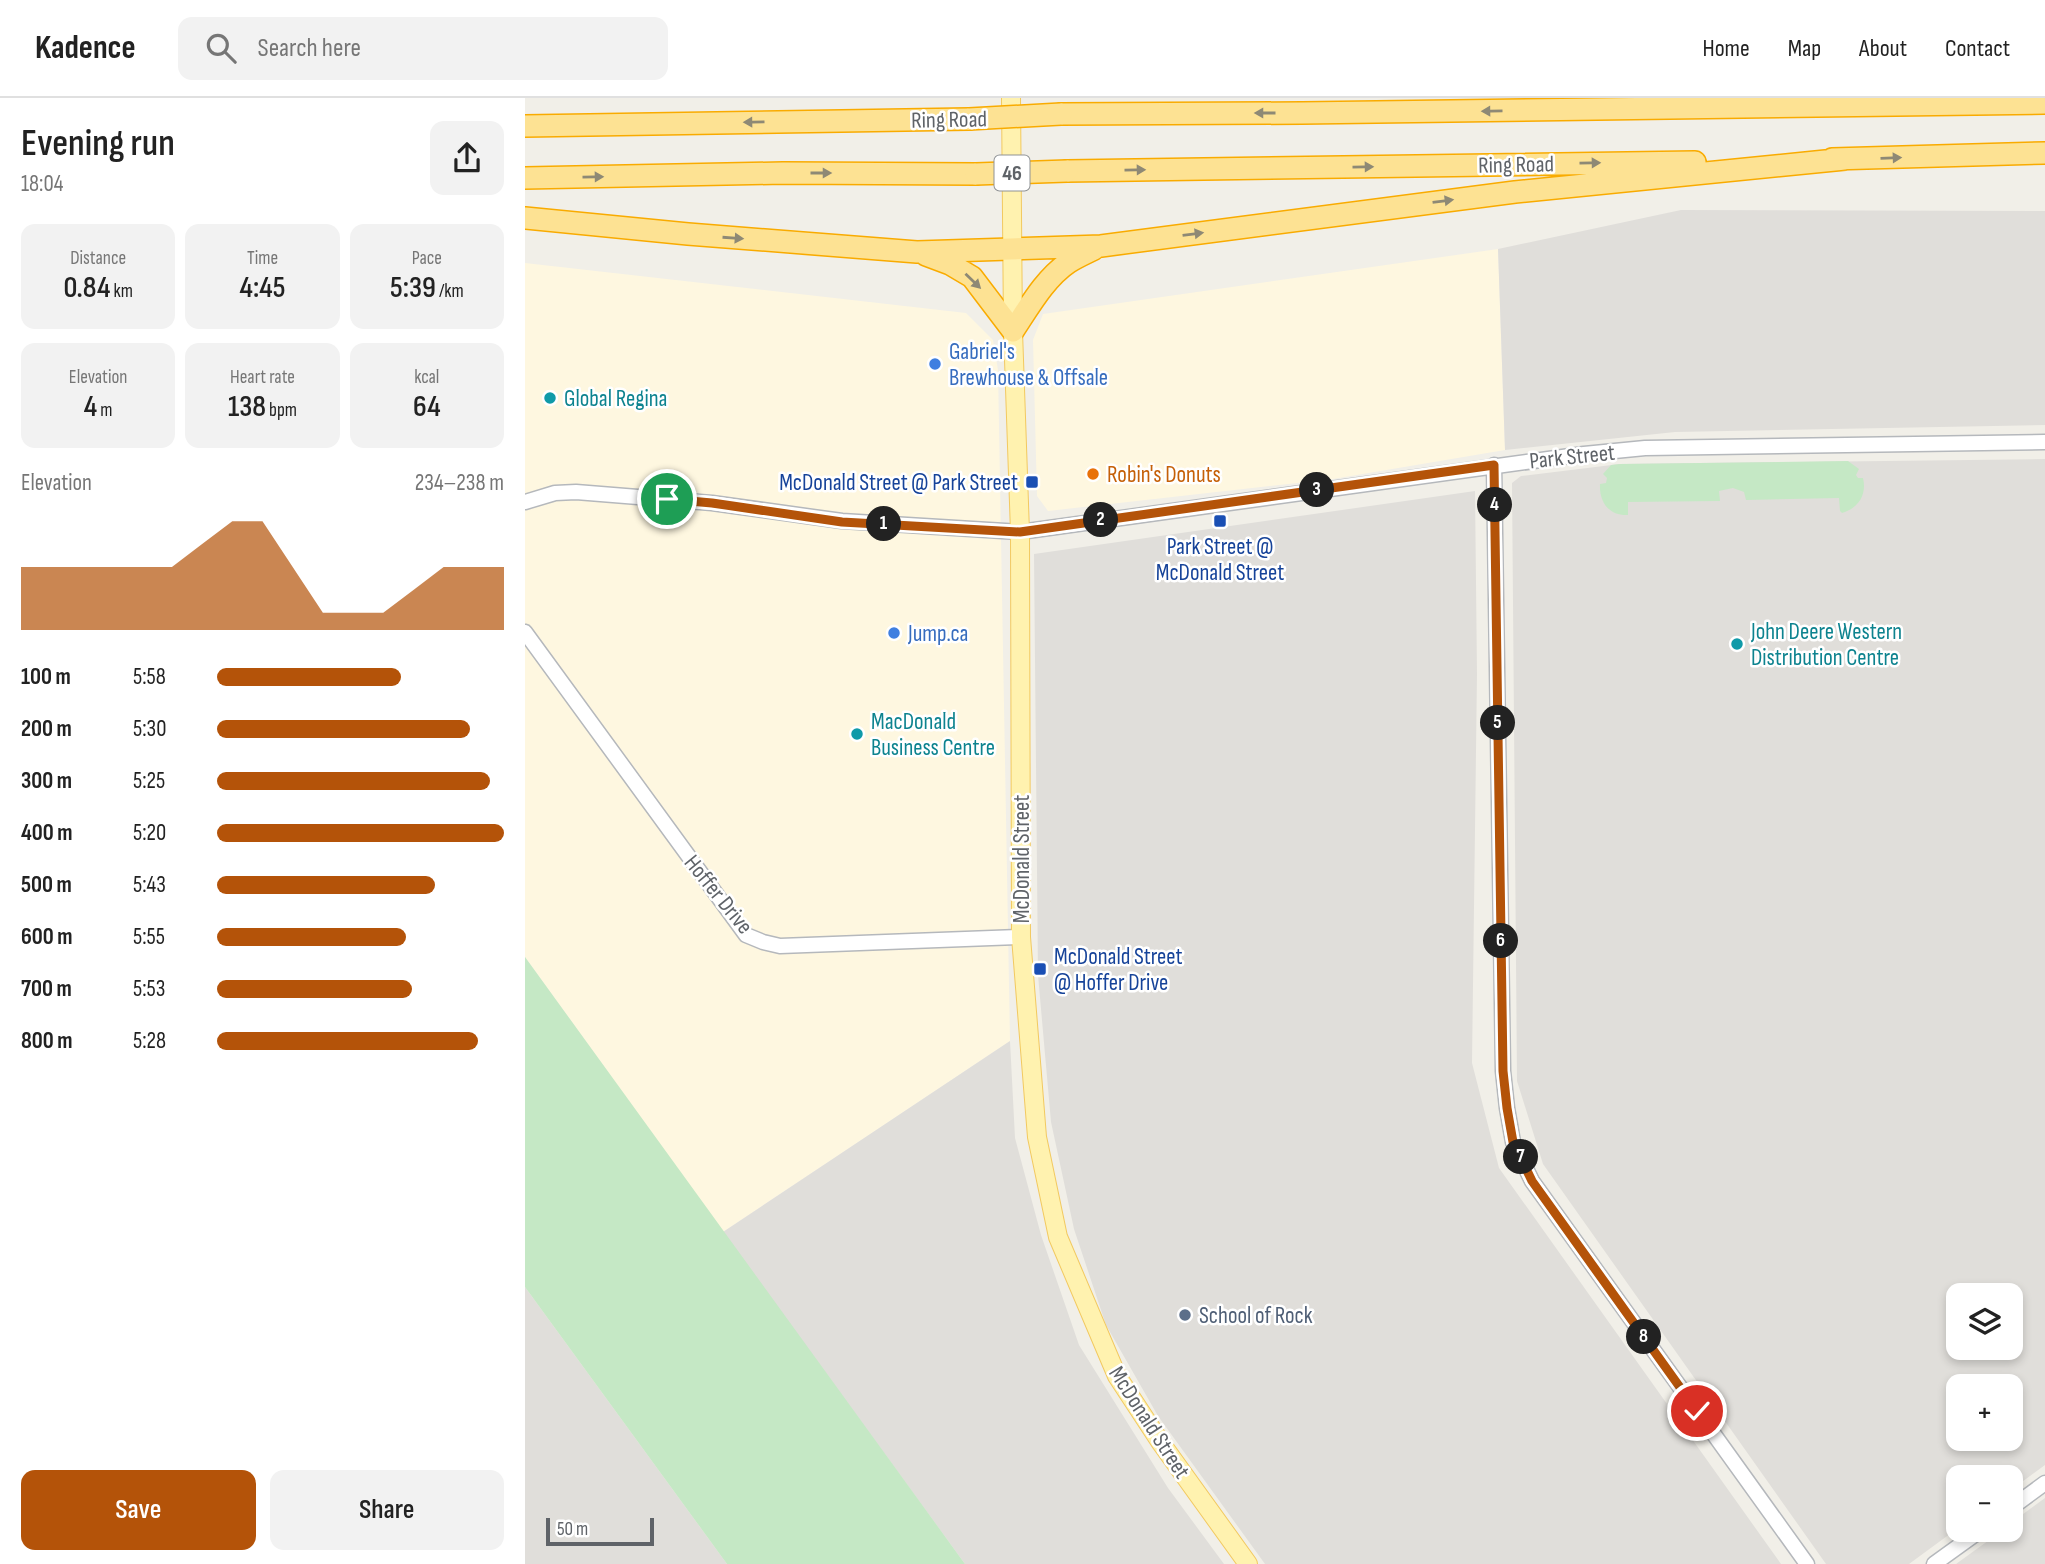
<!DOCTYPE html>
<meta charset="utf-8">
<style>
:root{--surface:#fff;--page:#f2f2f2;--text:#222;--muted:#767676;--line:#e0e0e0;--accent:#b45309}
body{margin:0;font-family:"Sofia Sans Condensed",sans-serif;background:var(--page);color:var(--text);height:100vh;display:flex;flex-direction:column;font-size:26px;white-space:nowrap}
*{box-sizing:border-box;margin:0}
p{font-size:23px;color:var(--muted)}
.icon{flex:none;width:38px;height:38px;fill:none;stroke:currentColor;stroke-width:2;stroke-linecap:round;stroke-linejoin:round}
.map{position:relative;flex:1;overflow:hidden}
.side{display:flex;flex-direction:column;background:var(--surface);width:525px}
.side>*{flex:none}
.tools{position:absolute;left:1421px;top:1185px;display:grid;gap:14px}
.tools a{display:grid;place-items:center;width:77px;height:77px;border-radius:14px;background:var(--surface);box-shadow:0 4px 10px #0003;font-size:35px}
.scale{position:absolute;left:21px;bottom:18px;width:108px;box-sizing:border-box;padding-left:7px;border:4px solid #5f6368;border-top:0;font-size:19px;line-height:24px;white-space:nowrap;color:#5f6368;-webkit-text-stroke:5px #fff;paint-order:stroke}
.pin{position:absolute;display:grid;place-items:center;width:60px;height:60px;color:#fff;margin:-30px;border:4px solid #fff;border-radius:50%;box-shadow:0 2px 7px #0007}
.km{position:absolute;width:35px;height:35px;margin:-18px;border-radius:50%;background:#222;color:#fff;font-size:19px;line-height:35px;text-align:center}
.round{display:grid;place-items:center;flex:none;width:74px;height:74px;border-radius:14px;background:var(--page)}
.headline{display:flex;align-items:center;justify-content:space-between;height:119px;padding:0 21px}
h1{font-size:38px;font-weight:600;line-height:52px}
.metrics{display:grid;grid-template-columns:repeat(3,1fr);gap:10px;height:119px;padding:7px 21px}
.metrics div{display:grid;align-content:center;border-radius:14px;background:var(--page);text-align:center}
.metrics b{font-size:30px;font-weight:600}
.metrics small{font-size:19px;font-weight:400}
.metrics p{font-size:19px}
.chart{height:196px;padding:14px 21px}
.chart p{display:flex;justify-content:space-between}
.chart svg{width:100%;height:126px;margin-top:7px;fill:var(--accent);opacity:.7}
.action{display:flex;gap:14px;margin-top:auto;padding:14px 21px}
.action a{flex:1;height:80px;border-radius:14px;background:var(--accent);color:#fff;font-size:28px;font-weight:600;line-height:80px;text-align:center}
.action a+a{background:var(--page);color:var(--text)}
ul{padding:0 21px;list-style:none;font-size:23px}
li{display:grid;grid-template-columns:112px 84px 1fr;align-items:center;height:52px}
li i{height:18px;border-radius:9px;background:var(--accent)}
header{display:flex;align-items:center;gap:42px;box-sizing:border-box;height:98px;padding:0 35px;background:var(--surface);border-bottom:2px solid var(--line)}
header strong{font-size:33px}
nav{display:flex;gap:38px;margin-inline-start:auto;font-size:24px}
.search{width:490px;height:63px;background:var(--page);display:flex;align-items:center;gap:18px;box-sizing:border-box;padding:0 24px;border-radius:14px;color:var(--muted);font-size:26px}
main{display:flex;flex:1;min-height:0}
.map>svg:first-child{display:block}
</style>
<header>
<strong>Kadence</strong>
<div class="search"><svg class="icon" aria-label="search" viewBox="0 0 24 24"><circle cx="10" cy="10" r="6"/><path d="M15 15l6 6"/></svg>Search here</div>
<nav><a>Home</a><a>Map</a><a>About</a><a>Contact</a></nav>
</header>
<main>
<section class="side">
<div class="headline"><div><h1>Evening run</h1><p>18:04</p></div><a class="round"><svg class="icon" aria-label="share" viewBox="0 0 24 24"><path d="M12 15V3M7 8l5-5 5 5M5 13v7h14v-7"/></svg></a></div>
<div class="metrics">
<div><p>Distance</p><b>0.84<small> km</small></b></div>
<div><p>Time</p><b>4:45</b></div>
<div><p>Pace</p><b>5:39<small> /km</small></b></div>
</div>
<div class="metrics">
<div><p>Elevation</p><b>4<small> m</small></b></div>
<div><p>Heart rate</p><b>138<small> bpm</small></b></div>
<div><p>kcal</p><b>64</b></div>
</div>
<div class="chart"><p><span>Elevation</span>234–238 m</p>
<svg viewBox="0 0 160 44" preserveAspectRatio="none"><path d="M0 44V22L10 22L20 22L30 22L40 22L50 22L60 14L70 6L80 6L90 22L100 38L110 38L120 38L130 30L140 22L150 22L160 22V44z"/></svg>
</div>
<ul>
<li><b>100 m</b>5:58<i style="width:64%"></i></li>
<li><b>200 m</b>5:30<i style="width:88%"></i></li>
<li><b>300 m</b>5:25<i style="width:95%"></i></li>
<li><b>400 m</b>5:20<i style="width:100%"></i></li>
<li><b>500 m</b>5:43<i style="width:76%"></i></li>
<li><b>600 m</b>5:55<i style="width:66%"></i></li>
<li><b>700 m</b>5:53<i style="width:68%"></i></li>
<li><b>800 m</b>5:28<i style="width:91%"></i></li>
</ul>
<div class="action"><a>Save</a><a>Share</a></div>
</section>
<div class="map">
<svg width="1520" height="1466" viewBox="0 0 1520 1466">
<rect width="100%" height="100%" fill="#f1efe8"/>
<!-- commercial -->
<path fill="#fef7e0" d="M973 151 980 352 808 381 523 413 512 398 508 242 518 216Z
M0 165 441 215 468 242 473 272 485 943 198 1134 0 859Z"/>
<!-- industrial -->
<path fill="#e0deda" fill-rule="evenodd" d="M1156 112 1520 113V327L1150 334 980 352 973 151Z
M1520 361V1367L1486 1392V1379H1433V1430L1384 1466H1301L1018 1066 992 983 987 385 996 378 1095 366ZM1433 1197H1486V1250H1433ZM1433 1288H1486V1340H1433Z
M950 393 952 576 947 965 974 1070 1256 1466H740L633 1318 581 1227 549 1131 526 1024 513 877 509 456Z
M485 943 490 1040 516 1137 554 1247 643 1390 699 1466H440L198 1134Z
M0 1189 202 1466H0Z
M1520 1400V1466H1431L1478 1432H1486V1425Z"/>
<!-- green -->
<path fill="#c5e8c5" d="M1323 363 1334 371 1331 377 1333 380H1338C1342 396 1334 410 1317 415L1315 413 1314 400 1221 402 1219 394 1208 390 1194 393 1195 403 1103 404V417C1084 418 1074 404 1075 386L1081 385 1082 380 1078 376 1086 367 1095 366Z
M0 859 440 1466H202L0 1189Z"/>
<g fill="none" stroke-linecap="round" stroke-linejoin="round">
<defs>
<path id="minor" d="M969 367 978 973 982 1010 988 1044 1007 1083 1282 1466
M0 404 30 395 51 394 187 405 317 423 495 434 1059 356 1120 350 1520 344
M0 534 221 837 238 844 255 848 496 839
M1486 1410 1520 1385
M1409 1466 1456 1432"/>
<path id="major" d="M486 0 488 233 495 434 496 839 512 1039 533 1139 592 1278 636 1345 723 1466"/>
<path id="highway" d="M536 16 777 15 1520 5
M0 28 444 21
M1307 61 1520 55
M542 73 1170 64
M0 80 258 75 451 76
M0 120 163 136 392 154 576 148 990 94 1320 61
M401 157 425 166 447 179 488 233C504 209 520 180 544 164 552 159 561 155 569 151"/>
</defs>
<!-- minor casing -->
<use href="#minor" stroke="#b5b8bc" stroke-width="17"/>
<!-- major casing -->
<use href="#major" stroke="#f2c960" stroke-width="20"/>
<!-- highway casing -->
<use href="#highway" stroke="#f9ab00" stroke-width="24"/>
<!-- minor -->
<use href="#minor" stroke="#fff" stroke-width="14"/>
<!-- major -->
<use href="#major" stroke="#fff2af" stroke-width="18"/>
<!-- highway -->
<use href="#highway" stroke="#fde293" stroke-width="21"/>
<defs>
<path id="highway-bridge" d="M444 21 536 16
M451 76 542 73"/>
</defs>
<!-- highway-bridge casing -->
<use href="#highway-bridge" stroke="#f9ab00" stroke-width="24" stroke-linecap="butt"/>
<!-- highway-bridge -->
<use href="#highway-bridge" stroke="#fde293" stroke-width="21"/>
</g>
<!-- one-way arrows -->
<defs><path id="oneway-solid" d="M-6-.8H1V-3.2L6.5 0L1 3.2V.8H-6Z" transform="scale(1.75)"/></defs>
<g fill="#8e8975">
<use href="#oneway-solid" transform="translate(967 13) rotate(179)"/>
<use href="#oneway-solid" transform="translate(740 15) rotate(180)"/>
<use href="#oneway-solid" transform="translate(229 24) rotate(179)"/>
<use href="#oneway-solid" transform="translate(1366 60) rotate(-2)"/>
<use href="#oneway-solid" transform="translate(1065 65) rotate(-1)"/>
<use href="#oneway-solid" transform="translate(838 69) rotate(-1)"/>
<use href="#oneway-solid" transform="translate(610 72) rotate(-1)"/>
<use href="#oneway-solid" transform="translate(296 75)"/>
<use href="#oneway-solid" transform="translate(68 79) rotate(-1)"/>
<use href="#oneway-solid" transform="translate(918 103) rotate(-7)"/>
<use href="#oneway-solid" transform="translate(668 136) rotate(-7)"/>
<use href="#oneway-solid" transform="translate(208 140) rotate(4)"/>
<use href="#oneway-solid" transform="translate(448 183) rotate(44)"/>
</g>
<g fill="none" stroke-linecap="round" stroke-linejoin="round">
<defs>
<path id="route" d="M142 401 187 405 317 424 495 434 969 367 978 973 982 1010 988 1044 1007 1083 1172 1313"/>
</defs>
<!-- route casing -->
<use href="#route" stroke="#fff" stroke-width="14"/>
<!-- route -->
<use href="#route" stroke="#b45309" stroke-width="9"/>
</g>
<!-- markers -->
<g fill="#3f7fe0" stroke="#fff" stroke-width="2.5">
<circle cx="410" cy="266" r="7"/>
<circle cx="369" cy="535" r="7"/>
</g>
<g fill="#0f9aa8" stroke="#fff" stroke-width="2.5">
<circle cx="25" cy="300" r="7"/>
<circle cx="1212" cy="546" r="7"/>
<circle cx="332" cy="636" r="7"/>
</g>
<circle fill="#e8710a" stroke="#fff" stroke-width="2.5" cx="568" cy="376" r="7"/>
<g fill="#1a4fb4" stroke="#fff" stroke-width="2.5">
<rect x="500" y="377" width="14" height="14" rx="3.5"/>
<rect x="688" y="416" width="14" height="14" rx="3.5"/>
<rect x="508" y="864" width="14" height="14" rx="3.5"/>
</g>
<circle fill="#5c6f8a" stroke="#fff" stroke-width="2.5" cx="660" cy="1217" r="7"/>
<g text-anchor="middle" stroke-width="5" stroke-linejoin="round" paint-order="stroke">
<!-- shield labels -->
<rect fill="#fff" stroke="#8f9295" stroke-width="2" x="469.5" y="57.5" width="35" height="35" rx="5"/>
<g font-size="21" font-weight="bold" fill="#5f6368">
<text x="487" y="82">46</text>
</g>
<!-- street labels -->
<g font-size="23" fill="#5f6368" stroke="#fff">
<text transform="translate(424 21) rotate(-1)" y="8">Ring Road</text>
<text transform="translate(991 66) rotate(-1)" y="8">Ring Road</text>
<text transform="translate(1047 358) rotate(-6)" y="8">Park Street</text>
<text transform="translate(496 761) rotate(-90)" y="8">McDonald Street</text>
<text transform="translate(194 796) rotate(51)" y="8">Hoffer Drive</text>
<text transform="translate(625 1324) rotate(57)" y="8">McDonald Street</text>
</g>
<!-- shop labels -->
<g font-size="23" fill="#366cbe" stroke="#fff" text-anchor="start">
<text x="424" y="261">Gabriel's<tspan x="424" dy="26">Brewhouse &amp; Offsale</tspan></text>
<text x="383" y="543">Jump.ca</text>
</g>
<!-- culture labels -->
<g font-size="23" fill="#0d838f" stroke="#fff" text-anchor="start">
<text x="39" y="308">Global Regina</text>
<text x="1226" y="541">John Deere Western<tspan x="1226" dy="26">Distribution Centre</tspan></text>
<text x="346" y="631">MacDonald<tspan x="346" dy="26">Business Centre</tspan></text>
</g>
<!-- food labels -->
<g font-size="23" fill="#c56008" stroke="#fff" text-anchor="start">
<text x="582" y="384">Robin's Donuts</text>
</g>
<!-- transit labels -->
<g font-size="23" fill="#164399" stroke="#fff" text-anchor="end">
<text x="493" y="392">McDonald Street @ Park Street</text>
<text x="695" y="456" text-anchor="middle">Park Street @<tspan x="695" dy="26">McDonald Street</tspan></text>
<text x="529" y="866" text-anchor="start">McDonald Street<tspan x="529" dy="26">@ Hoffer Drive</tspan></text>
</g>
<!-- service labels -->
<g font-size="23" fill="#4e5e75" stroke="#fff" text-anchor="start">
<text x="674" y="1225">School of Rock</text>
</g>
</g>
</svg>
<div class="tools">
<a><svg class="icon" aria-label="layers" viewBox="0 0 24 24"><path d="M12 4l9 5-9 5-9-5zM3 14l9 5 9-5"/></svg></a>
<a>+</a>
<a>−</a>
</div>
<div class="scale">50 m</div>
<div class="pin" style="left:142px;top:401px;background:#1e9e55"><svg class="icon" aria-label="arrive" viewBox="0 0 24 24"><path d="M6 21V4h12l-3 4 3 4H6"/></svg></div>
<div class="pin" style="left:1172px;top:1313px;background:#d93025"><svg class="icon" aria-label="check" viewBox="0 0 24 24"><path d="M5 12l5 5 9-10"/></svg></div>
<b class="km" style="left:359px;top:426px">1</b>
<b class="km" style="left:576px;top:422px">2</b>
<b class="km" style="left:792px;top:392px">3</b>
<b class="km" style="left:970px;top:407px">4</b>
<b class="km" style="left:973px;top:625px">5</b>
<b class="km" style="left:976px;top:843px">6</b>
<b class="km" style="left:996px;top:1059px">7</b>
<b class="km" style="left:1119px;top:1239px">8</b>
</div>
</main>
